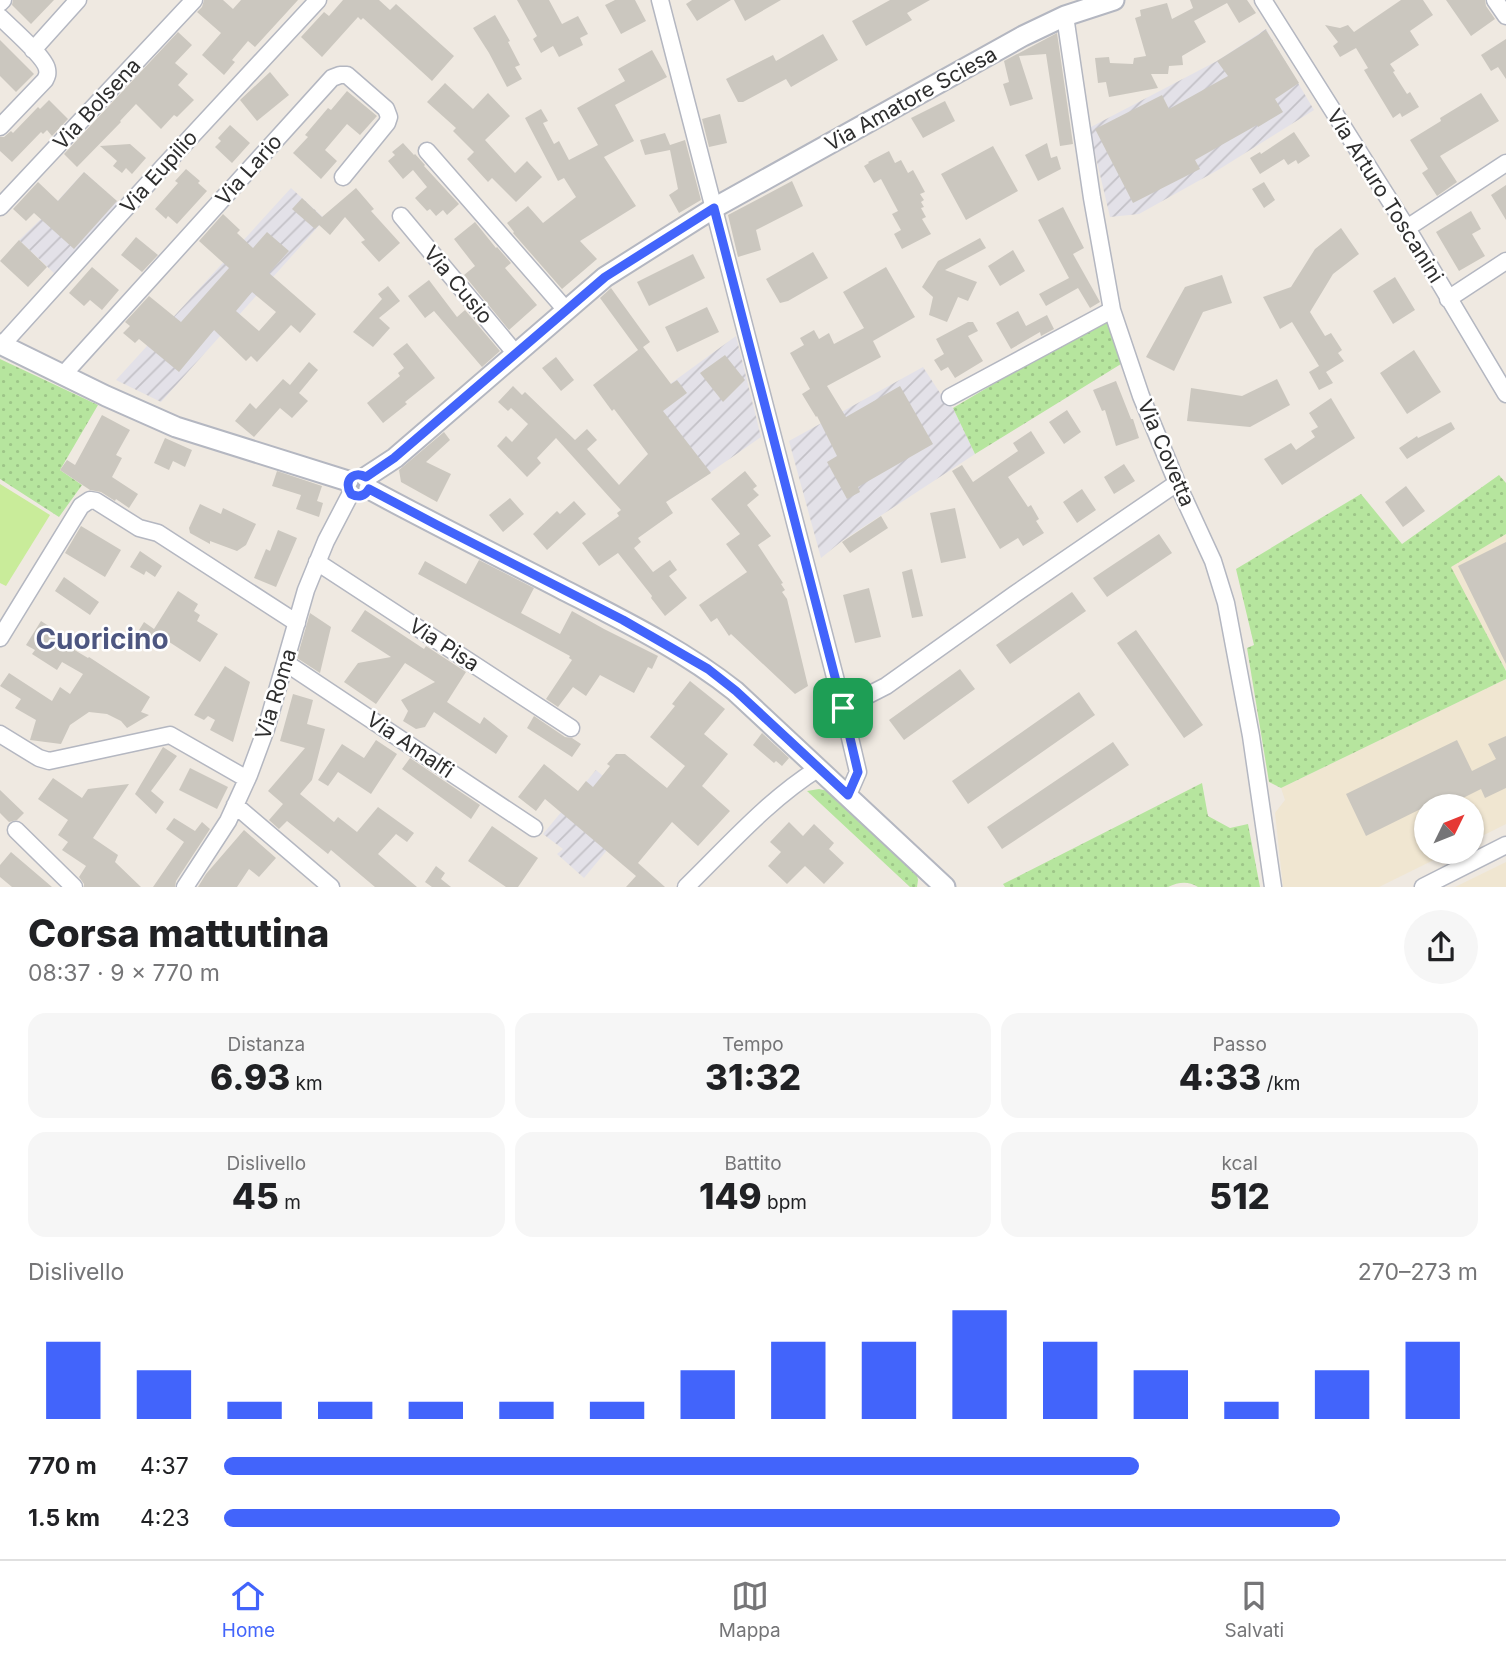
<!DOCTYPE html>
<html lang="it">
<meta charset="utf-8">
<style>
:root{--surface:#fff;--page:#f6f6f6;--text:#202124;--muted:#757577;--line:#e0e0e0;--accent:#4264fb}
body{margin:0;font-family:Inter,sans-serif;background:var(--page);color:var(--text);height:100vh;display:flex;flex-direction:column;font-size:26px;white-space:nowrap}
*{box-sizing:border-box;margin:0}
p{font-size:23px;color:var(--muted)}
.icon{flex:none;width:38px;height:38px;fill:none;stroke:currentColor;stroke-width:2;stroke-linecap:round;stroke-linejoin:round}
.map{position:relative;height:887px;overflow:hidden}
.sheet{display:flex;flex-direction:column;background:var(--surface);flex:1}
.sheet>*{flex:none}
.needle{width:46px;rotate:47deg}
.fabs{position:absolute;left:1414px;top:794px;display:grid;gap:14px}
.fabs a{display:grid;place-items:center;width:70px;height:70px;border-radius:50%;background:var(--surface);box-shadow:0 2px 5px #0004;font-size:35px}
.pin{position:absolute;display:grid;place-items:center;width:60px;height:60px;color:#fff;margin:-30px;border-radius:14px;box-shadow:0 4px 10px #0006}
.round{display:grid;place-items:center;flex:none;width:74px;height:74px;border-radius:37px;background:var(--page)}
.head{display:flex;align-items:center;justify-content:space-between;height:119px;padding:0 28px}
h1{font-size:38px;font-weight:800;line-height:52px}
.stats{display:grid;grid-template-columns:repeat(3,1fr);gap:10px;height:119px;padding:7px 28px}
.stats div{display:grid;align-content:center;border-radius:18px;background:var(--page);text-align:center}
.stats b{font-size:35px;font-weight:800}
.stats small{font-size:19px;font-weight:400}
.stats p{font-size:19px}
.chart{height:196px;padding:14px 28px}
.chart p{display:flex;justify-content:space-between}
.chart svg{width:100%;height:126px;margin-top:7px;stroke:var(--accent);stroke-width:6}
ul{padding:0 28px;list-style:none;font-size:23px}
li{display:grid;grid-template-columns:112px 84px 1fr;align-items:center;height:52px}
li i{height:18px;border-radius:9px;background:var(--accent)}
.menu{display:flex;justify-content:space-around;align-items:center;height:98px;border-top:2px solid var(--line);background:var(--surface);font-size:19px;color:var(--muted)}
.menu a{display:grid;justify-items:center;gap:4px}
.menu .on{color:var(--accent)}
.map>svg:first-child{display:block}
</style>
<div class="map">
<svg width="1506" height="887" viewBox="0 0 1506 887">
<defs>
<pattern id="industrial-furrows" width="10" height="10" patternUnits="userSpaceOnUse" patternTransform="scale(1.75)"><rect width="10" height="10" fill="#e3e1e8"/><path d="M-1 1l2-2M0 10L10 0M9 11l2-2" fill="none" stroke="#c3c1c7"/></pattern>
<pattern id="grass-dots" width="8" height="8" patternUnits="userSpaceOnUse" patternTransform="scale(1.75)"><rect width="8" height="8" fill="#b6e59e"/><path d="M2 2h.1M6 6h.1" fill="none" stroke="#9dc588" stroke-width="1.8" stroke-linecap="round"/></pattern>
</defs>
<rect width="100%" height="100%" fill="#efe9e1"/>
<!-- industrial -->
<path fill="url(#industrial-furrows)" d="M1266 29 1314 110 1218 170 1139 214 1110 217 1089 128 1217 61Z
M84 172 121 205 56 275 19 240 41 219Z
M291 188 325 219 161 402 116 380Z
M736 336 761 437 682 492 648 453 622 419Z
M923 367 942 396 953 408 975 454 842 541 821 558 789 441Z
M596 770 641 809 584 878 557 854 563 849 543 834Z"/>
<!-- education -->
<path fill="#f0e6d1" d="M1506 534V671L1450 567Z
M1506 679V824L1472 841V807H1426V852H1450L1379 887H1283L1275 813 1285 800 1281 788Z
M1506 862V887H1455Z"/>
<!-- grass -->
<path fill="url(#grass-dots)" d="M1102 320 1108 323 1121 364 975 454 953 408Z
M0 359 98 405 60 470 82 485 59 517 0 479Z
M1499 475 1506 483V534L1451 567 1506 671V679L1281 788 1269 782 1247 648 1254 645 1236 569 1361 494 1402 544Z
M1202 783 1208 816 1230 828 1248 824 1260 887H1198C1188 881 1179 882 1168 887H1005L1003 884Z
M819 789 833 792 916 871 918 880 917 887H910L807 791Z"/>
<!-- pitch -->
<path fill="#c9ec9a" d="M0 484 50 515 6 586 0 583Z"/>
<!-- building -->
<path fill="#cbc7bf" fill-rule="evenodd" d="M13 0H54L31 24 12 5Z
M204 0H223L233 9 241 0H298L255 47 248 41 232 60 235 62 224 75 202 55 221 33 197 12 202 7Z
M343 0H379L390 10 396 4 454 56 432 81 363 18 361 20 358 17 322 57 301 37 324 12 329 16Z
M517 0H549L562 24 578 16 588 34 580 38 583 45 559 57 553 46 541 53 533 39 537 36Z
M615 0H635L646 21 621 34 605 5Z
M692 0H731L697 21 686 4Z
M734 0H781L745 21Z
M890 0H930L907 13 912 20 866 46 852 21Z
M1190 0H1247L1256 13 1239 23 1227 3 1194 21 1206 42 1182 56 1183 65 1169 66 1168 74H1151L1158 88 1109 97 1106 82 1098 83 1095 58 1109 57 1110 63 1133 64 1134 58 1146 56 1135 18 1141 16 1140 10 1167 3 1172 19 1193 8Z
M1401 0H1423L1433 15 1410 31 1419 45 1390 64 1395 71 1393 72 1407 94 1410 92 1419 107 1402 117 1400 113 1393 118 1364 70 1368 68 1356 48 1340 57 1333 46 1338 42 1325 25 1340 28 1348 25 1354 32Z
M1446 0H1485L1486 6 1495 19 1471 36Z
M495 15 510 41 508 42 520 65 515 67 522 79 507 87 489 53 473 28Z
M1266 30 1299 83 1275 99 1283 112 1258 127 1257 125 1195 160 1200 169 1133 203 1095 129 1162 95 1169 109 1228 76 1217 61Z
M178 32 192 45 175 63 188 74 178 85 194 100 177 117 174 115 161 129 136 104 120 121 121 122 77 167 64 154Z
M1057 33 1073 144 1060 146 1046 54 1019 56 1033 99 1010 106 1003 84 1009 82 1004 61Z
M823 34 838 60 791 87 786 79 743 102H738L726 79 773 55 776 61Z
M1506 39V79L1498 67 1491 71 1481 55Z
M0 40 34 74 16 92 0 76Z
M652 50 667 77 615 105 634 141 604 157 636 206 580 241 597 259 562 289 513 233 514 232 507 223 528 206 543 223 576 197 564 178 558 181 525 118 541 109 548 121 543 123 554 144 559 141 569 160 598 145 577 108 625 81 618 69Z
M270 72 289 95 257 121 240 100Z
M445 83 473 109 488 93 510 116 485 140 515 173 527 161 542 177 516 202 492 178 488 182 467 159 474 152 453 131 456 128 427 102Z
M347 91 377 116 360 135 347 124 325 150 337 161 321 179 293 153 308 137 305 135 328 108 331 110Z
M1481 93 1499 121 1440 156 1457 182 1437 196 1422 173 1428 169 1410 140 1441 121 1440 118Z
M49 100 68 119 52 136 47 130 43 134 41 132 12 162 0 151V137H4L11 131 13 133 38 107 40 109Z
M945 101 955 121 923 138 911 118Z
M720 114 727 143 709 147 702 119Z
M230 125 250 143 232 163 215 147 221 141 218 138Z
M1294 132 1310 156 1298 164 1296 160 1288 165 1284 159 1260 174 1250 158 1260 152 1261 154Z
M665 133 670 145 685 140 701 200 679 213 669 195 678 189 670 150 645 155 640 140Z
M403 143 414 155 415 154 425 165 424 166 459 204 447 215 443 210 436 216 430 209 427 211 415 198 427 187 413 170 403 179 388 161 395 155 392 152Z
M1047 143 1051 158 1057 156 1061 169 1038 181 1025 155Z
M130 144 146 158 132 174 126 168 122 173 113 166 117 161 100 146Z
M993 146 1018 191 966 220 941 174Z
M889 151 895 163 901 160 908 173 913 170 925 192 920 194 924 200 921 202 924 207 921 208 926 217 922 219 931 234 902 249 894 234 901 230 892 214 898 211 881 179 874 183 864 166 869 163 868 162Z
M186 169 200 181 198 183 207 191 177 224 168 216 166 219 155 209 178 183 175 181Z
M84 172 117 201 74 249 34 213 26 221 13 209 38 182 58 201Z
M792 181 803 206 756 230 761 250 738 257 728 215Z
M1264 182 1275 200 1264 208 1252 189Z
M1506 185V220L1491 195Z
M356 188 374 209 371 211 400 243 379 262 361 242 365 240 345 217 330 235 319 225 315 229 292 209 302 198 322 217Z
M1063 207 1084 248 1073 254 1100 302 1090 308 1078 288 1046 306 1039 294 1069 278 1038 220Z
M1471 211 1481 229 1472 234 1485 256 1459 271 1436 232Z
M223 214 240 230 237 233 253 248 267 232 289 251 269 273 316 314 300 333 291 325 257 362 251 356 246 361 214 330 179 372 139 339 135 343 123 333 130 326 125 322 149 296 181 322 229 268 199 241ZM252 292 276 312 259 331 236 311Z
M475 222 496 248 497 247 511 263 505 268 537 305 509 330 464 275 475 266 454 239Z
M1341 228 1359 254 1333 274 1310 312 1325 336 1331 333 1342 350 1338 353 1344 361 1326 372 1333 383 1319 390 1309 372 1319 366 1292 322 1280 329 1263 297 1291 287 1315 249Z
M136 237 158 255 142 272 121 255Z
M980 238 986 248 945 270 977 282 968 301 958 297 947 322 929 315 933 297 922 287 938 261Z
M19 240 47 267 28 287 0 261Z
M1013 250 1025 271 1000 286 988 266Z
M813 252 828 278 788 301 780 303 766 279Z
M693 254 705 278 649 306 637 282Z
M92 267 119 290 102 310 90 300 84 306 69 293Z
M886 267 915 317 873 341 881 357 827 386 846 417 900 386 933 444 858 487 860 492 847 499 827 462 837 456 817 416 816 417 802 394 810 389 790 353 804 345 800 338 814 330 819 339 829 333 834 344 864 328 843 292Z
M1222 275 1232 303 1203 312 1174 371 1146 357 1185 287Z
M1395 277 1415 310 1393 324 1373 291Z
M429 280 457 317 465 310 500 351 482 367 434 311 425 318 408 296Z
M388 286 400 301 379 318 390 328 373 347 353 332 382 299 378 294Z
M611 288 650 342 643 347 671 384 677 380 687 393 663 411 711 473 666 502 673 513 638 538 641 542 634 548 653 572 670 560 677 570 669 576 687 598 665 616 651 598 652 596 618 553 599 566 582 543 619 516 617 513 621 510 556 438 537 458 541 463 527 477 497 446 506 436 512 442 528 424 511 408 508 411 498 402 513 386 522 395 525 392 575 440 587 429 597 440 587 449 619 485 648 454 614 409 612 411 593 385 638 350 600 298Z
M707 307 719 332 677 352 665 327Z
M1018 311 1026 326 1047 315 1054 329 1041 336 1040 332 1011 349 996 323Z
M968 322H973L978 331 968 336 983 361 955 378 948 367 941 371 934 360 944 354 936 339Z
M407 343 435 378 405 402 407 404 383 423 367 403 400 376 398 373 404 368 393 354Z
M1414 350 1441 392 1407 414 1380 373Z
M725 355 745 380 723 402 700 373Z
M556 357 574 380 561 391 542 368Z
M309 362 318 370 299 393 308 401 292 418 280 408 254 437 235 421 250 403 256 409 283 379 290 385Z
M1277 379 1290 405 1250 427 1187 421 1191 388 1242 396Z
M1116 381 1131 419H1133L1139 438 1116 446 1105 410 1102 411 1093 390Z
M1331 398 1355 438 1282 485 1264 459 1291 443 1296 450 1315 437 1311 431 1318 427 1309 413Z
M1067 410 1081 432 1064 444 1049 422Z
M102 415 130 430 116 455 122 458 112 477 138 494 129 508 116 499 115 501 101 492 90 490 60 470 67 460 75 465Z
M1451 422 1455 429 1407 459 1399 448 1417 436 1418 438Z
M1031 431 1045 453 1008 477 1028 507 1031 505 1039 519 1036 521 1044 533 1023 546 1018 538 1000 549 952 471 962 465 973 482 1018 451 1013 443Z
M444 432 450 440 426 462 451 474 437 502 401 482 399 470Z
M165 438 192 450 185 467 173 461 169 470 154 463Z
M1124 464 1135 481 1114 494 1104 477Z
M277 471 322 486 317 501 323 503 319 517 296 509 301 495 272 486Z
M745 471 757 486 753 489 759 495 747 505 771 536 758 545 783 583 781 584 785 590 782 592 787 599 808 686 795 694 731 634 729 636 717 618 711 622 699 605 747 572 726 544 740 534 711 499Z
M1406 486 1425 511 1403 527 1385 502Z
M1082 489 1096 510 1077 523 1063 502Z
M510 498 524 514 503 532 489 515Z
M574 501 586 514 547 550 533 534 557 511 560 514Z
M200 504 221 514 223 508 256 524 246 545 237 551 210 541V544L190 533 189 528Z
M955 508 966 558 941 563 930 513Z
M881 516 888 528 850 553 842 542Z
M81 526 121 550 105 577 65 553Z
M278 530 297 538 276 587 254 578 266 549 270 551Z
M1159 534 1172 553 1107 597 1093 578Z
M1506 542V664L1458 566Z
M140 551 162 566 155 577 146 571 144 575 130 567Z
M479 560 534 588 521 613 560 634 572 611 604 629 658 656 652 669 648 667 634 693 600 675 586 696 573 687 558 707 546 699 572 660 569 658 570 656 418 574 425 561 466 584Z
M912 569 923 616 912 618 902 572Z
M64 577 99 602 90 615 55 591Z
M869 588 881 637 855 643 843 595Z
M178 591 198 604 194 611 200 615 197 621 218 634 200 662 160 636 153 646 136 635 144 622 154 629Z
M1072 592 1086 611 1010 664 996 645Z
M365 610 424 649 426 646 466 672 447 702 480 724 484 717 508 736 496 754 434 712 425 727 416 729 403 721 408 711 401 700 435 682 405 663 376 704 344 682 358 663 391 657 351 631Z
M310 613 331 627 320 673 297 658Z
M41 621 64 636 61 642 88 658 89 657 150 697 141 712 149 715 127 728 121 721 107 714 89 712 70 725 61 744 30 740 36 720 15 708 21 699 0 686 9 673 52 701 60 687 70 694 83 674 62 662 57 670 32 654 35 650 26 645Z
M1136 630 1203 725 1184 738 1117 643Z
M225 666 250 682 233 742 210 730 215 720 208 716 204 720 194 715Z
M960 669 975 689 904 740 889 720Z
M690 681 725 709 704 734 728 754 702 786 730 811 698 846 672 822 638 863 665 887H626L636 876 545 799 536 811 518 797 544 764 578 791 586 781 593 787 610 766 607 764 616 754H625L667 788 685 766 650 737 675 706 672 704Z
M1079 692 1095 715 968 804 952 781Z
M293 694 313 700 307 724 325 729 312 780 300 794 334 822 338 817 357 832 378 807 414 833 407 842 396 834 378 854 417 887H375L331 850 328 854 287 821 279 829 269 820 283 804 268 791 305 748 280 741Z
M534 716 565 737 572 738 581 744 572 757 527 728Z
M762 733 789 758 782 766 776 761 774 763 753 745Z
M1506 736V788L1485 798 1481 789 1451 804 1447 796 1366 836 1346 794 1457 740 1472 771 1496 759 1488 744Z
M376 740 397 754 371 794 338 772 328 786 318 780 342 744 364 758Z
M1113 742 1129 765 1002 849 987 827Z
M163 747 177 756 151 791 164 802 156 814 135 794Z
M410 758 480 805 471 819 402 769Z
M190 768 228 787 217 809 179 790Z
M53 778 82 798 88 789 129 784 93 838 118 855 115 862 141 887H84V884L79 877 86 866 62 850 68 842 58 835 68 820 38 799Z
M0 790 24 813 17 820 9 822 0 813Z
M174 818 195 831 202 822 210 829 176 881 175 887H153L184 842 166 829Z
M789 822 803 836 814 824 834 843 829 849 844 863 824 884 805 866 787 884 768 866 781 852 770 842Z
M492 826 538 858 518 887H506L468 861Z
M244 830 276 858 259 877 249 869 237 887H198L206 874Z
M11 852 52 887H12L0 877V865Z
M436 866 445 873 441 879 451 887H432L425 882Z"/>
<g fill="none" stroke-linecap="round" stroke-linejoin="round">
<defs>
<path id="minor" d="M660 0 843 708 858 772 848 795
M1263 0 1407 228 1506 394
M1495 0 1506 16
M0 3 3 0
M1065 16 1092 198 1112 310 1141 396 1177 483 1213 561 1226 603 1251 736 1273 887
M0 17C10 27 45 57 47 69 48 74 47 76 45 80L0 127
M33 50 78 0
M427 151 566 310
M0 207 194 0
M401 216 516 354
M1407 228 1506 163
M1448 299 1506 261
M2 345 163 167 318 0
M63 375 332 78 340 75H347L386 109 389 117 387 123 343 177
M950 397 1112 310
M317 562 571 728
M0 638 81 506 90 500 96 501 139 528 158 533 297 623
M286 663 534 828
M843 708 886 686 1015 594 1177 483
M0 734 39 758 49 761 170 735 247 779
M235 805 331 887
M16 830 74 887
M185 887 228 821 249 775 266 729 306 590 326 541 351 493
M686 887C729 845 768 800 819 768
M1423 887 1506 845"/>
<path id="tertiary" d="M0 344 106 396 176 427 348 481
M366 477 395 458 605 277 714 208 1023 36 1065 16 1114 0
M369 489C432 523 496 555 560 588 620 619 682 649 735 691L945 887"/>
</defs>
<!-- minor casing -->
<use href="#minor" stroke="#b4b7c1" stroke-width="19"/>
<!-- tertiary casing -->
<use href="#tertiary" stroke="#b4b7c1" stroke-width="23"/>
<!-- minor -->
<use href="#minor" stroke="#fff" stroke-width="16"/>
<!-- tertiary -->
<use href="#tertiary" stroke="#fff" stroke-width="19"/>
</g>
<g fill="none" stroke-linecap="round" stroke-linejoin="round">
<defs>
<path id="route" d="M714 208 843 708 858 772 848 795 736 691 708 669 623 620 437 525 369 489C365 496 359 498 351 494 343 481 353 470 366 477L394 458 605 277Z"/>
</defs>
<!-- route casing -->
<use href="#route" stroke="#fff" stroke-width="14"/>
<!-- route -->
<use href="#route" stroke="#4264fb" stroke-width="9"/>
</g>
<g text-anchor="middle" stroke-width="5" stroke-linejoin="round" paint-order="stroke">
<!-- street labels -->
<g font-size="21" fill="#2e2e2e" stroke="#fff">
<text transform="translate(911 99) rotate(-29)" y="7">Via Amatore Sciesa</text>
<text transform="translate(97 104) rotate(-47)" y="7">Via Bolsena</text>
<text transform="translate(249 170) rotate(-48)" y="7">Via Lario</text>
<text transform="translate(159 172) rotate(-48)" y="7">Via Eupilio</text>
<text transform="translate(1385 196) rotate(58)" y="7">Via Arturo Toscanini</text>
<text transform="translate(458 285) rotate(50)" y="7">Via Cusio</text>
<text transform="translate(1166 453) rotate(67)" y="7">Via Covetta</text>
<text transform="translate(444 645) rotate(33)" y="7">Via Pisa</text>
<text transform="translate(276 694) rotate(-73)" y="7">Via Roma</text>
<text transform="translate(410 745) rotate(34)" y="7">Via Amalfi</text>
</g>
<!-- district labels -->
<g font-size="28" font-weight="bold" fill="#4d5680" stroke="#fff">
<text x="102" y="649">Cuoricino</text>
</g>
</g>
</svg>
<div class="fabs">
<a><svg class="needle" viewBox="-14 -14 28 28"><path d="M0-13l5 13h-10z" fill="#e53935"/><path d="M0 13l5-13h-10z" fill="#757577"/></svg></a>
</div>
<div class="pin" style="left:843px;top:708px;background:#1e9e55"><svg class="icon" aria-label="arrive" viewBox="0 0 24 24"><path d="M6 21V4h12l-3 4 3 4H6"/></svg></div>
</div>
<section class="sheet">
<div class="head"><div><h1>Corsa mattutina</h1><p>08:37 · 9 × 770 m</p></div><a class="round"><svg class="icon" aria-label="share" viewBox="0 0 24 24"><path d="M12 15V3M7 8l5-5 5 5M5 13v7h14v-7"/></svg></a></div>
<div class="stats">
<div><p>Distanza</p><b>6.93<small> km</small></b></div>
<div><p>Tempo</p><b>31:32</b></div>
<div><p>Passo</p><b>4:33<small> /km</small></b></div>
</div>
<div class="stats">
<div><p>Dislivello</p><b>45<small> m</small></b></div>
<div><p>Battito</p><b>149<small> bpm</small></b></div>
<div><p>kcal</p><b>512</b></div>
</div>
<div class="chart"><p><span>Dislivello</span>270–273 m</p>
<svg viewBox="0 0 160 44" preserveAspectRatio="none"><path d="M5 44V17M15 44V27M25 44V38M35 44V38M45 44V38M55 44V38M65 44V38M75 44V27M85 44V17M95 44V17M105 44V6M115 44V17M125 44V27M135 44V38M145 44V27M155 44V17"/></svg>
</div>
<ul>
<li><b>770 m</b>4:37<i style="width:73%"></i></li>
<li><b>1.5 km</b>4:23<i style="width:89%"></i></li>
</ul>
</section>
<nav class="menu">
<a class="on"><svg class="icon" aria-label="home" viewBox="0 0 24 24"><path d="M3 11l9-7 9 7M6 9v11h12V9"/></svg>Home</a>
<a><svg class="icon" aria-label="map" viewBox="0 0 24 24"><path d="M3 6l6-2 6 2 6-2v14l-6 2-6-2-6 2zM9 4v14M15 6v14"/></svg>Mappa</a>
<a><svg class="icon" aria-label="saved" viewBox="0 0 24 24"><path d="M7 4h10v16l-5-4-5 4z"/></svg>Salvati</a>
</nav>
